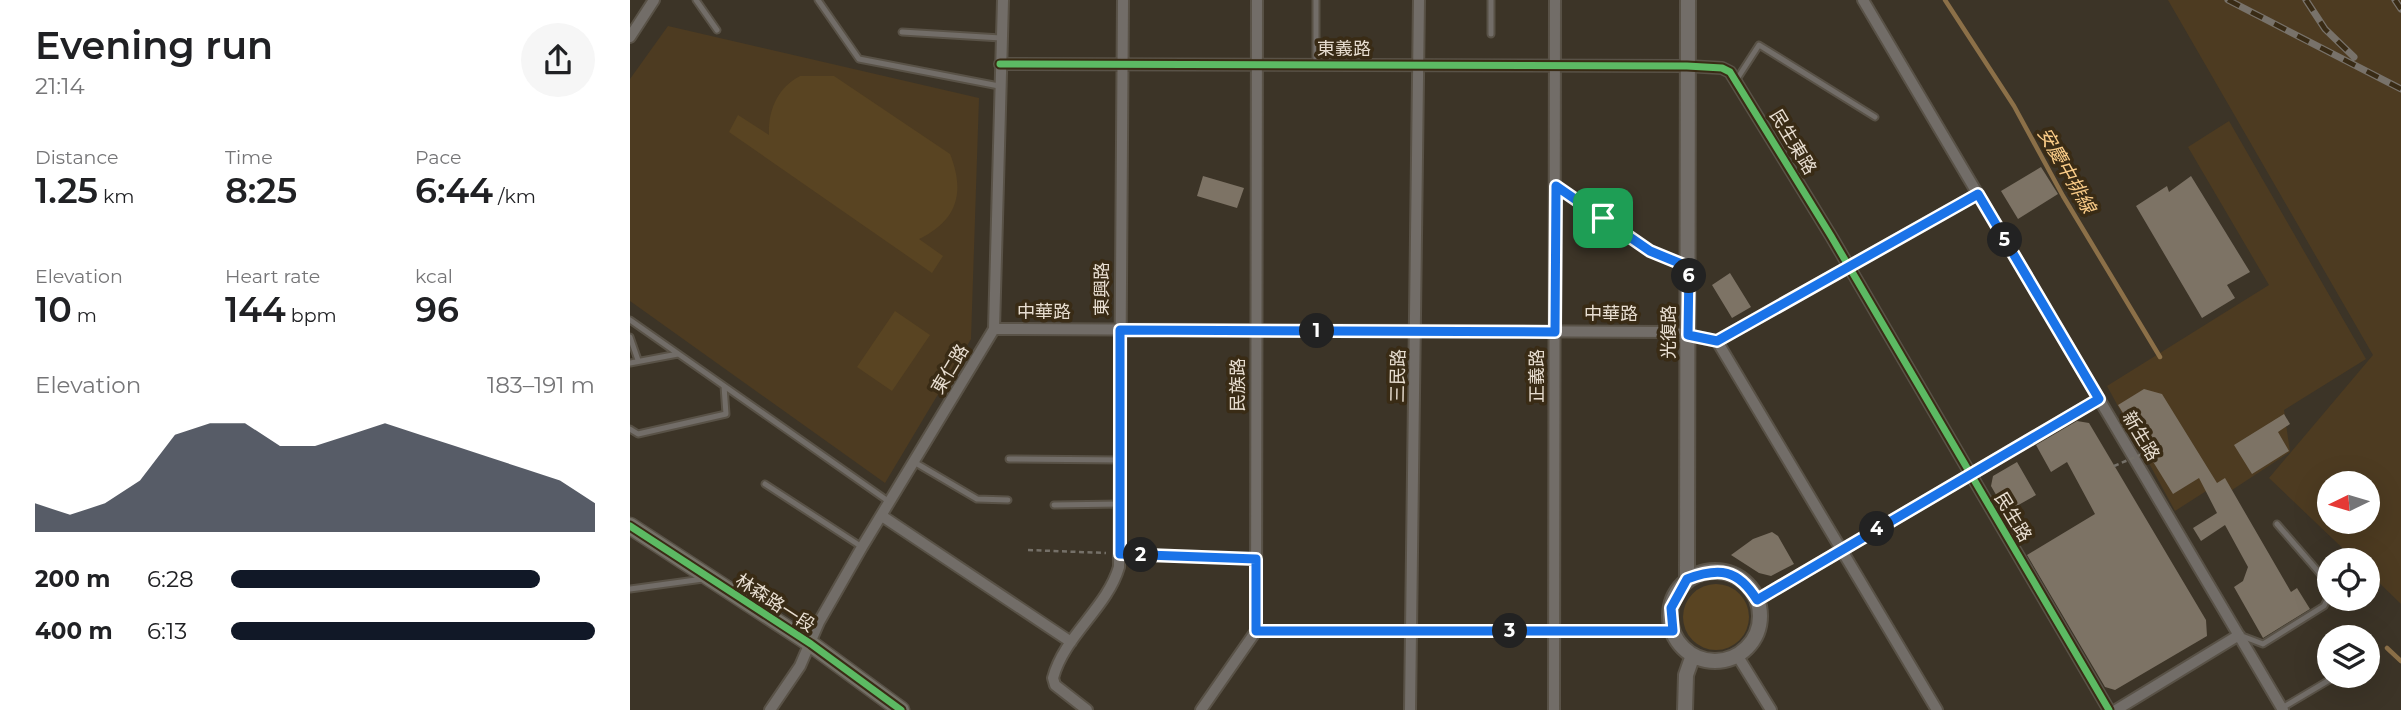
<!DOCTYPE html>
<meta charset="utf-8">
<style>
:root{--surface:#fff;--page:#f6f6f6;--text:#202124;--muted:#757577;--accent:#111827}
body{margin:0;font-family:Montserrat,"Noto Sans TC",sans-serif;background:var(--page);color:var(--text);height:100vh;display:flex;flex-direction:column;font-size:26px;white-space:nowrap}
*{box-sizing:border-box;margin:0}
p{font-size:23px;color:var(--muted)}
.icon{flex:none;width:38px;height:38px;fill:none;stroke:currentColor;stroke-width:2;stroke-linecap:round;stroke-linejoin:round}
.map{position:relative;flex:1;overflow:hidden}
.panel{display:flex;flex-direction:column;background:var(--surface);width:630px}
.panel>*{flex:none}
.needle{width:46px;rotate:265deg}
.controls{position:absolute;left:1687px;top:471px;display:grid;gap:14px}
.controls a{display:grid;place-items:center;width:63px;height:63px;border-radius:50%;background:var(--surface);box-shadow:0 7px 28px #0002;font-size:35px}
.pin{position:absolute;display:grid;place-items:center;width:60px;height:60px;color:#fff;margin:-30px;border-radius:14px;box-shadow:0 4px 10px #0006}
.km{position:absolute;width:35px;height:35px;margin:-18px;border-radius:50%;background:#222;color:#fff;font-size:19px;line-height:35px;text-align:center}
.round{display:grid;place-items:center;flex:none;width:74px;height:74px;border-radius:37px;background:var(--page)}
.summary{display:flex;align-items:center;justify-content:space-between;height:119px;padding:0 35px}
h1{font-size:38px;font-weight:600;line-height:52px}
.figures{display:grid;grid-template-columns:repeat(3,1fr);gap:10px;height:119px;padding:7px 35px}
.figures div{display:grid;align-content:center}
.figures b{font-size:35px;font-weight:600}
.figures small{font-size:19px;font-weight:400}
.figures p{font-size:19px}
.chart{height:196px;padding:14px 35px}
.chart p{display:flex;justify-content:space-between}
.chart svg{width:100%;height:126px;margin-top:7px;fill:var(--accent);opacity:.7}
ul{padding:0 35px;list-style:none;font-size:23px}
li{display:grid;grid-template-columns:112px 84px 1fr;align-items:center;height:52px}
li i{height:18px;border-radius:9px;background:var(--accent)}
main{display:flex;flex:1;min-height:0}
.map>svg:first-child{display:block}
</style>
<main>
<section class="panel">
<div class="summary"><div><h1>Evening run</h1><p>21:14</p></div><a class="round"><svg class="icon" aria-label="share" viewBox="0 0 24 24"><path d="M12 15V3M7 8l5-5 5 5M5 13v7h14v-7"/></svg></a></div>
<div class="figures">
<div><p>Distance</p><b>1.25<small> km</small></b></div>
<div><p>Time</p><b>8:25</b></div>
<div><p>Pace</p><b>6:44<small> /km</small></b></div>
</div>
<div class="figures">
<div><p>Elevation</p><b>10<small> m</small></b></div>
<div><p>Heart rate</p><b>144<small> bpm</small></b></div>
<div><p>kcal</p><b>96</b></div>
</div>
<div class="chart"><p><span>Elevation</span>183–191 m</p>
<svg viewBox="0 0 160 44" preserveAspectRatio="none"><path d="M0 44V34L10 38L20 34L30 26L40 10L50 6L60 6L70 14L80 14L90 10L100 6L110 10L120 14L130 18L140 22L150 26L160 34V44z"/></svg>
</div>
<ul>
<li><b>200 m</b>6:28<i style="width:85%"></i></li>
<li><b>400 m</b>6:13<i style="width:100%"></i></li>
</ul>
</section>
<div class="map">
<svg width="1771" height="710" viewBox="0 0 1771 710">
<rect width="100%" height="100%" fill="#3c3427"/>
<!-- built -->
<path fill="#4d3b21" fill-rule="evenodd" d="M1538 0H1771V604L1738 572V560H1725L1639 478 1743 355ZM1738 483V522H1699V483Z
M38 26 349 98 341 339 255 483 0 301V79Z
M1599 121 1736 359 1654 410 1660 452 1602 490 1595 479 1545 511 1477 386 1639 285 1558 147Z"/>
<!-- green -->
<path fill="#594422" d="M170 76H204L320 154C336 194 326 221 289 239L313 256 302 273 99 132 108 115 139 135C138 111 147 88 170 76Z
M265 311 300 335 262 391 227 367Z
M1053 617a33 33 0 1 1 66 0a33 33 0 1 1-66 0Z"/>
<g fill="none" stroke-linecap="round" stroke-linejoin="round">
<!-- stream -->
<path stroke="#8c7048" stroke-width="4.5" d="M1315 0 1384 106 1433 196 1530 357
M1757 648 1771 661"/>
</g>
<!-- building -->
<path fill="#7d7365" d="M1411 167 1428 194 1388 219 1371 191Z
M573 176 614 188 607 208 567 196Z
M1561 176 1620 272 1597 285 1605 298 1572 318 1506 206 1537 186 1539 192Z
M1100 273 1121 307 1102 318 1082 285Z
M1514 389 1532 394 1587 483 1595 478 1661 592 1667 588 1680 609 1633 638 1604 587 1613 581 1618 567 1595 525 1571 541 1563 528 1587 513 1569 478 1543 494 1488 405Z
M1654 414 1660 424 1648 432 1659 451 1622 474 1604 445Z
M1447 421 1459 423 1576 620 1577 636 1485 690 1475 687 1397 555 1465 514 1437 462 1421 472 1406 445Z
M1387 462 1406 495 1376 512 1361 486 1363 476Z
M1142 532 1148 536 1164 564 1141 576 1129 573 1101 555 1123 539Z"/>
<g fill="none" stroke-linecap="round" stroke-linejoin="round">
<defs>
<path id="service" d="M66 0 87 30
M188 0 229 59 369 86
M686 0V65
M861 0V34
M272 32 371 38
M1107 79 1129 45 1245 117
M0 320 258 501
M0 337 8 360
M0 363 48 354
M0 429 8 434 96 414 94 386
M379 459 490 460
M284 462 347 499 378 500
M135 484 232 547
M424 505 490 504
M1647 524 1699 584
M0 589 73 579
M1612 636 1633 644 1694 606 1699 596
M1652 708 1706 676"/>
<path id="minor" d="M1233 0 1653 710
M0 37 24 0
M370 64 1057 66 1092 68 1100 72 1201 236 1479 710
M364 329 1041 332 1087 341 1348 194
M1087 341 1307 710
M252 516 441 642
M1127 600 1469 399
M626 631H1043
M1107 655 1141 710
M140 710 170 666 189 622 232 547 364 329 373 0
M457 710 425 685 423 678C434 636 477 608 489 567L493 0
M571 710 626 631 627 0
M780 710 789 0
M924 710 925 0
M1486 710 1609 635"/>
<path id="tertiary" d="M1040 616a45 45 0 1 1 90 0a45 45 0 1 1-90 0Z
M1057 579 1058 0
M1055 710 1056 675 1063 655"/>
<path id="secondary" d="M0 526 181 644 271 710"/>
</defs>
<!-- service casing -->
<use href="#service" stroke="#595247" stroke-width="9"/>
<!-- minor casing -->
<use href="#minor" stroke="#595247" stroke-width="14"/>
<!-- tertiary casing -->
<use href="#tertiary" stroke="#595247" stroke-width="18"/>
<!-- secondary casing -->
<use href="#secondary" stroke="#595247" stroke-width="19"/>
<!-- path -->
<path stroke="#757068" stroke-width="2.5" stroke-dasharray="5 3.5" stroke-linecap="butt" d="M937 194 1020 251 1044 261
M398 550 476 553
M500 554 613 558"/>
<!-- service -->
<use href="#service" stroke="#726d68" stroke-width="5"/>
<!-- minor -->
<use href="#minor" stroke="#726d68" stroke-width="10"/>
<!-- tertiary -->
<use href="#tertiary" stroke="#726d68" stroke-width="14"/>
<!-- secondary -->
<use href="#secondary" stroke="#747067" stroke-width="16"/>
<defs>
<path id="rail" d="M1598 0 1771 89
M1676 0 1695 29 1724 57
M1765 0 1771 9"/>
</defs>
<!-- rail casing -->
<use href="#rail" stroke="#78726a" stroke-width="7"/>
<!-- rail -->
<use href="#rail" stroke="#392b15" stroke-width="4.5" stroke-dasharray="13" stroke-linecap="butt"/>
<!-- path-bridge -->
<path stroke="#757068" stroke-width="2.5" stroke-dasharray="5 3.5" stroke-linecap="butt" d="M1484 466 1517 452"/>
<defs>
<path id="cycleway" d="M370 64 1057 66 1092 68 1100 72 1201 236 1479 710
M0 526 181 644 271 710"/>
</defs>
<!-- cycleway casing -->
<use href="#cycleway" stroke="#392b15" stroke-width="11"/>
<!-- cycleway -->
<use href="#cycleway" stroke="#5cba63" stroke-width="7"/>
</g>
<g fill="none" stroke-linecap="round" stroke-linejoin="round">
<defs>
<path id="route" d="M926 186 1020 251 1059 267 1058 335 1087 341 1348 194 1469 399 1127 600C1108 569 1089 567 1057 579L1041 608 1043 631H626V559L490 554V330L925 332Z"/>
</defs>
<!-- route casing -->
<use href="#route" stroke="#fff" stroke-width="14"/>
<!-- route -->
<use href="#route" stroke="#1a73e8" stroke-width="9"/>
</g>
<g text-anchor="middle" stroke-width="7" stroke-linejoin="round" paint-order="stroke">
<!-- street labels -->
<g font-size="18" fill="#e8ded1" stroke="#392b15">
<text x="714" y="55">東義路</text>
<text transform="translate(1163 142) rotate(59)" y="6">民生東路</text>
<text transform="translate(472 289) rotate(-90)" y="6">東興路</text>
<text x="414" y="318">中華路</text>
<text x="981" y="320">中華路</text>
<text transform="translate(1039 332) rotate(-90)" y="6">光復路</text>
<text transform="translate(320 369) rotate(-59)" y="6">東仁路</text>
<text transform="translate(768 376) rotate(-89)" y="6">三民路</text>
<text transform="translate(907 376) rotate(-90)" y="6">正義路</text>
<text transform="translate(608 385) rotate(-90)" y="6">民族路</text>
<text transform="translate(1511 436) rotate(59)" y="6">新生路</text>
<text transform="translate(1383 517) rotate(59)" y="6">民生路</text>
<text transform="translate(145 603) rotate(33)" y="6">林森路一段</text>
</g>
<!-- water labels -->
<g font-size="19" font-style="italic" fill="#f9cb87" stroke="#392b15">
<text transform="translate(1437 170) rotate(60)" y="7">安慶中排線</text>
</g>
</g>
</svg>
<div class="controls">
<a><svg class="needle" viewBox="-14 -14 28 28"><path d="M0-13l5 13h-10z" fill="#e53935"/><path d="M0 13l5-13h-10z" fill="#757577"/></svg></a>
<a><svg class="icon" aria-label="locate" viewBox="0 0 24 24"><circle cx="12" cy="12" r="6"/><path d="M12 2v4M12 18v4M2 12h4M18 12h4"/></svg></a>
<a><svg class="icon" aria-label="layers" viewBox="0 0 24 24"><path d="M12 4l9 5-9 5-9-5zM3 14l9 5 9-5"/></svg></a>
</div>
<div class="pin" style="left:973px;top:218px;background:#1e9e55"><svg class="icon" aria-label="arrive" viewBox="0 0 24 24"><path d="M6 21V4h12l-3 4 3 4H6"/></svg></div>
<b class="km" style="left:687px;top:331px">1</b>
<b class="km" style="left:511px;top:555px">2</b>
<b class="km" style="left:880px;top:631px">3</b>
<b class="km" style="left:1247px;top:529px">4</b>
<b class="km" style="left:1375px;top:240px">5</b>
<b class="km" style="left:1059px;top:276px">6</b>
</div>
</main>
